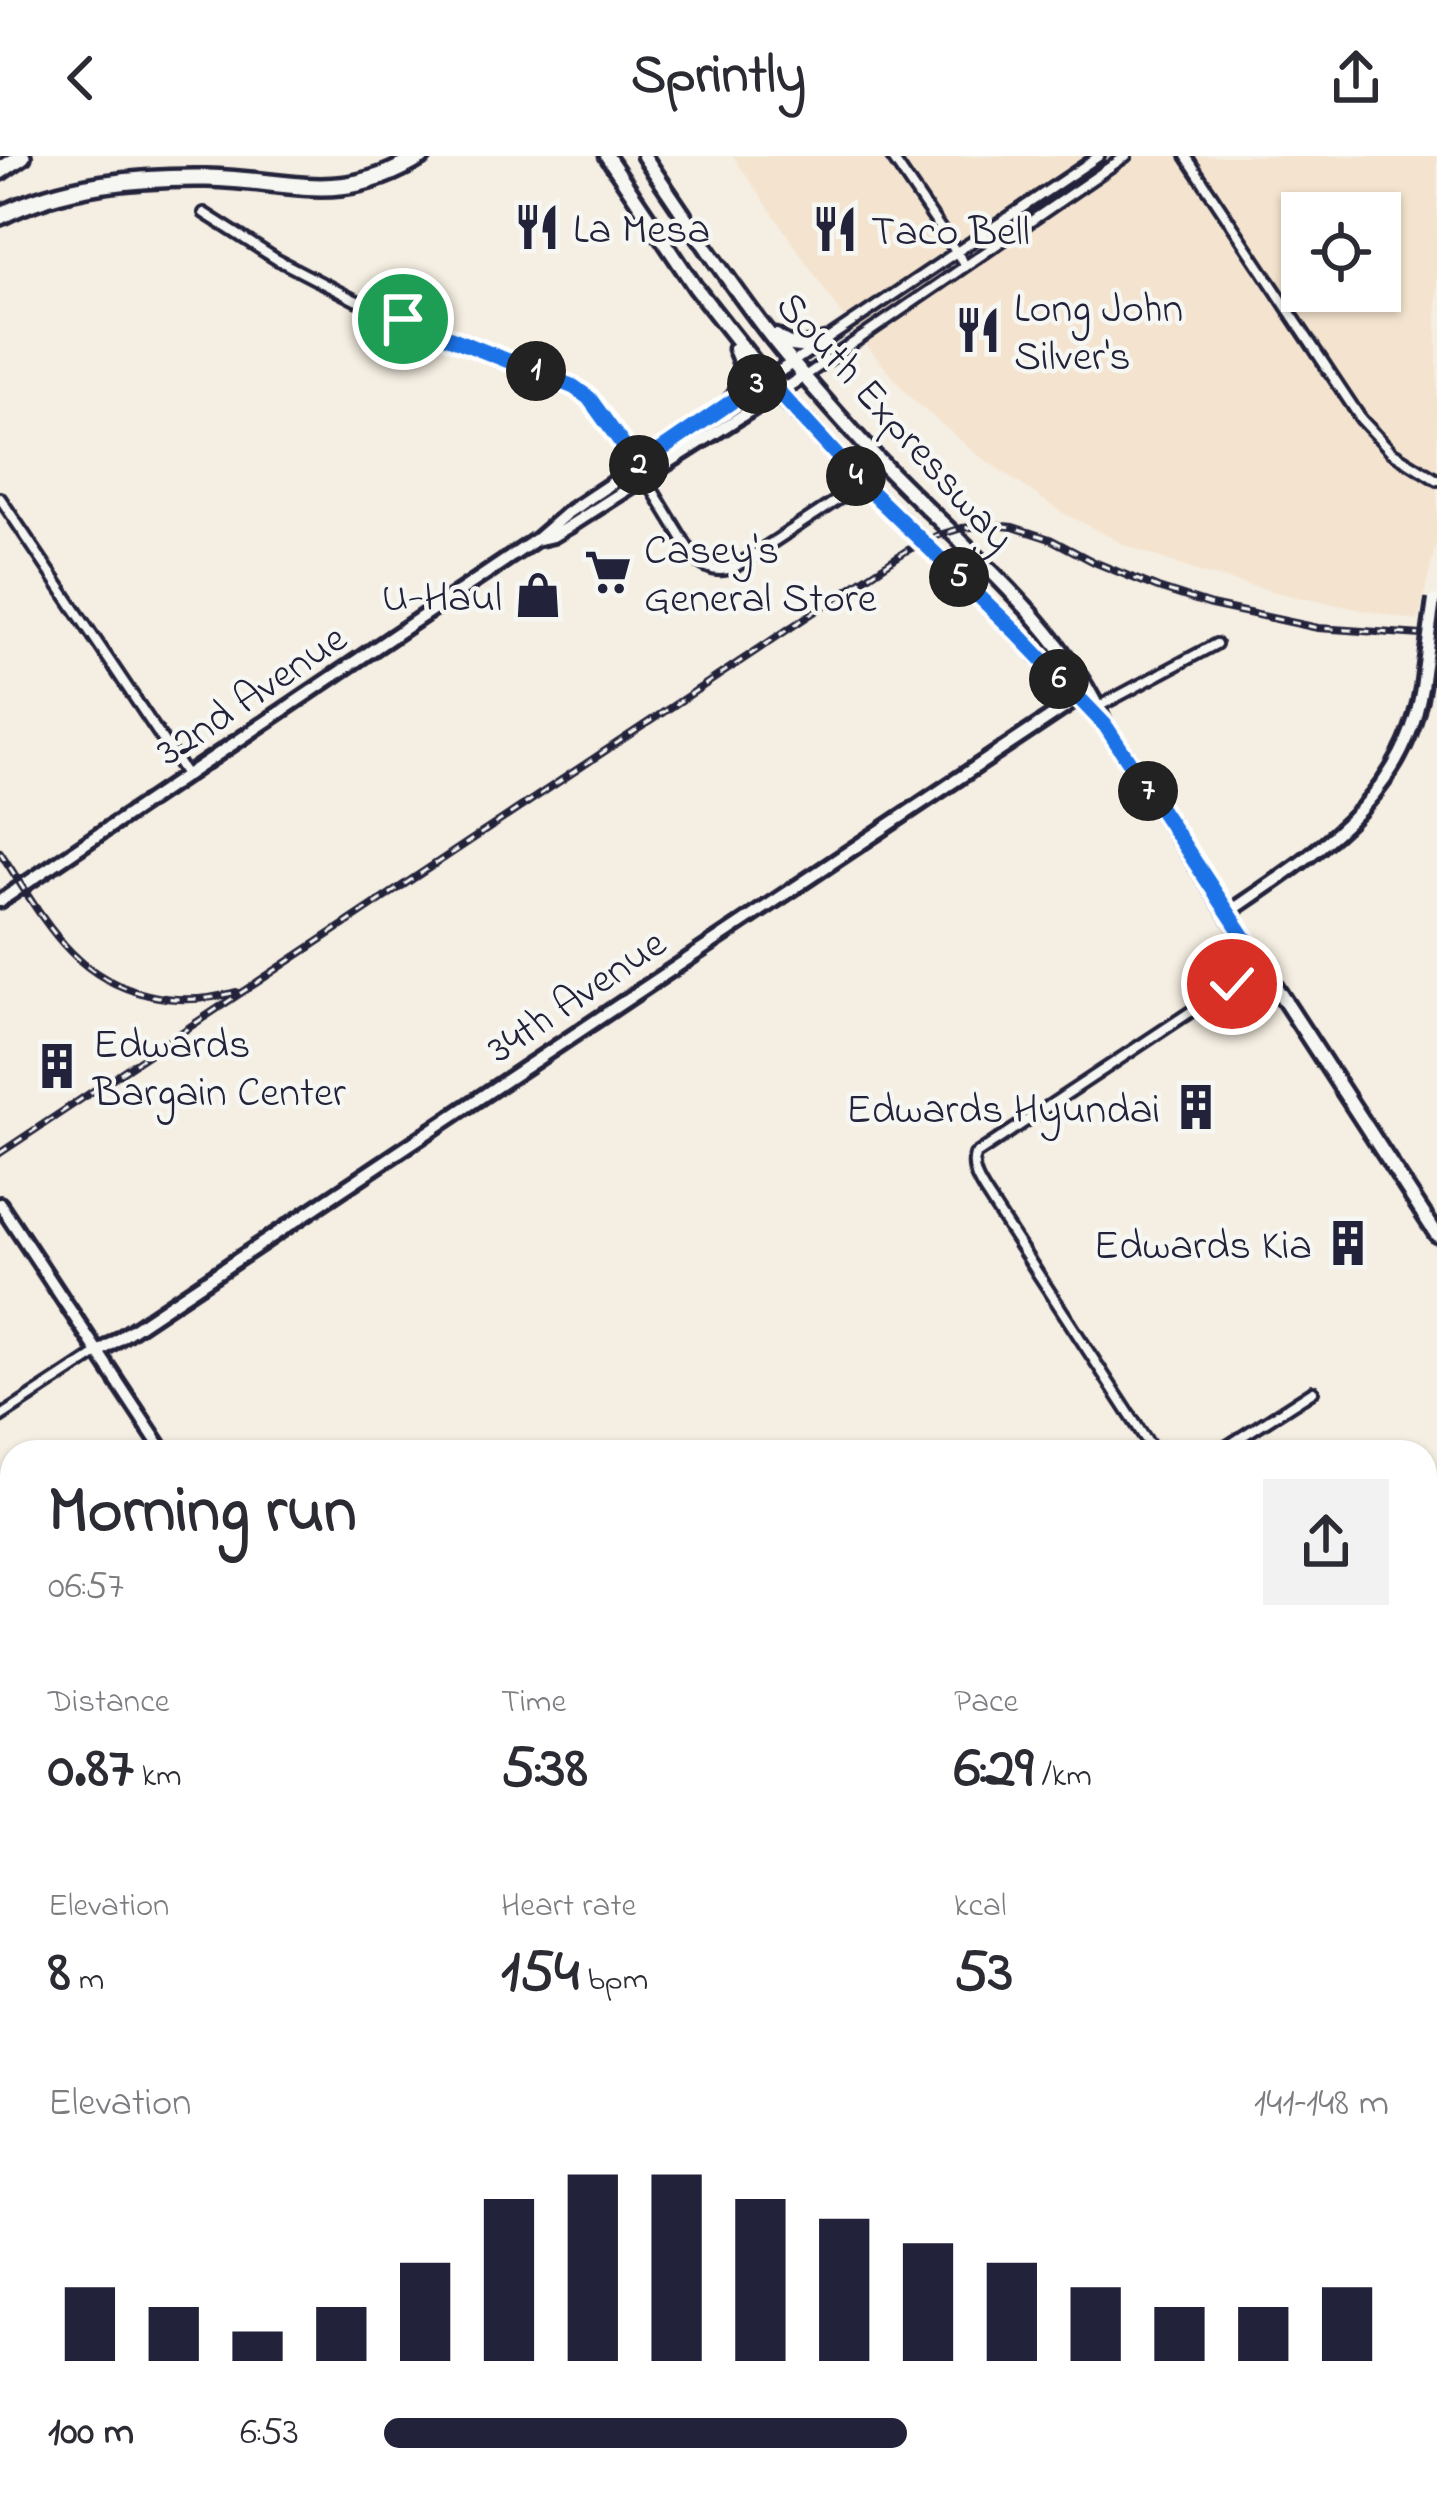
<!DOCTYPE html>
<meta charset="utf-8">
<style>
:root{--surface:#fff;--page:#f2f2f3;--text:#2b2b33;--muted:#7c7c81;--accent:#22223b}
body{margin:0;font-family:"Indie Flower",sans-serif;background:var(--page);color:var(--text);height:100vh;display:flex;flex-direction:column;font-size:45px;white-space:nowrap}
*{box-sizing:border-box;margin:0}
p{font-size:39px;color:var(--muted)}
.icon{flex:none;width:66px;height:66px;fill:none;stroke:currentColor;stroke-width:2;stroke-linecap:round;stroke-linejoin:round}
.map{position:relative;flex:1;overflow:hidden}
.drawer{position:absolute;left:0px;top:1284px;width:1437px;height:1065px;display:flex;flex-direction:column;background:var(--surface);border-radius:36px 36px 0 0;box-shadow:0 3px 9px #0004}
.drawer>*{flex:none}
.buttons{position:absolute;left:1281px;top:36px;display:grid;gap:24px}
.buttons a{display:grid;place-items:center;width:120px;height:120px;border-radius:0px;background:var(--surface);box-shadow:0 3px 9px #0004;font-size:60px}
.pin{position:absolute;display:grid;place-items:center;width:102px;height:102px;color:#fff;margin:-51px;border:6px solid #fff;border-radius:50%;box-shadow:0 3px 12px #0007}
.km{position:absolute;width:60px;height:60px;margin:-30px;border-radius:50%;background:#222;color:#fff;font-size:33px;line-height:60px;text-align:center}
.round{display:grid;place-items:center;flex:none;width:126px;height:126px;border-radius:0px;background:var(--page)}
.headline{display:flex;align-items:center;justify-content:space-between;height:204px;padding:0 48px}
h1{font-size:66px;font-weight:700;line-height:90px}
.stats{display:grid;grid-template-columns:repeat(3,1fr);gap:18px;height:204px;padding:12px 48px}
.stats div{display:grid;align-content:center}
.stats b{font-size:60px;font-weight:700}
.stats small{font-size:33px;font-weight:400}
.stats p{font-size:33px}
.chart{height:336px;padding:24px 48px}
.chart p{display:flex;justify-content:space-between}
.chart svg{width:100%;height:216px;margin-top:12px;stroke:var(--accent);stroke-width:6}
ul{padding:0 48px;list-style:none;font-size:39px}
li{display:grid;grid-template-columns:192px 144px 1fr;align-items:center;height:90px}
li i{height:30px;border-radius:15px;background:var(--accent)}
header{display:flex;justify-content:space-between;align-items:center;height:156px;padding:0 48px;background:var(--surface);font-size:54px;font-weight:700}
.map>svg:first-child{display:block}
</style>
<header><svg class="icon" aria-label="back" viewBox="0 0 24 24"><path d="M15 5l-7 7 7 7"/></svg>Sprintly<svg class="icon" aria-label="share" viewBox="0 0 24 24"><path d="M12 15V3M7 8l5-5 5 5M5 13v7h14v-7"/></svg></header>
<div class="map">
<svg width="1437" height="2348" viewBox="0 0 1437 2348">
<rect width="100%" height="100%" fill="#f5eee2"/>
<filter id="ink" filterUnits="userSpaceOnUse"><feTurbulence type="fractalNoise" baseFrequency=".00833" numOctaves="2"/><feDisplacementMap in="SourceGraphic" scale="24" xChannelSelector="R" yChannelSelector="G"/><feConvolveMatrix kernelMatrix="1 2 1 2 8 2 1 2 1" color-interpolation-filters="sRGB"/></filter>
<g filter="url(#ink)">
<!-- built -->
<path fill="#f4e4cf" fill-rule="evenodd" d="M733 0H1437V383L1418 465 1288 439 1199 416 1125 389 1060 355 975 297 910 241 849 169ZM1302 57H1380V135H1302Z
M12 1770V2321L0 2328V1778Z
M129 2337H356L364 2348H112Z"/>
<!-- green -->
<path fill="#aaebb4" stroke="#668678" stroke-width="3" d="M1437 1714V2098L1425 2093V1722Z
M1425 2174 1437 2178V2348H987L974 2337H1425Z
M525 2337H593L598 2348H506Z"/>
<!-- water -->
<path fill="#7dc6dd" stroke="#59849c" stroke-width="3" d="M739 2337H978L992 2348H728Z"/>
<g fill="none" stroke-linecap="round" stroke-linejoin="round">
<defs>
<path id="minor" d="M891 0 965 109
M1186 0 1361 263 1392 296 1437 324
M204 57 276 103 355 144 564 226 582 236 600 256 638 310 693 400C705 413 718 418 735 411L863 327
M792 207 1099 0
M805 220 1126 0
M0 342 187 620
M1096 552 1216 488
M0 1261 99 1196
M1154 1296 994 1050C985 1035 969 1017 975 999L1261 809
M1218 1296 1313 1235
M0 1548 12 1540
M1425 1715 1437 1707
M1425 2162 1437 2167
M1006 2337 1018 2348
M473 2348 490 2337
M604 2348 621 2337"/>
<path id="tertiary" d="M540 383 553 380 568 371 804 220
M0 745 537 383 567 357 792 207
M1228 757C1319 695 1413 637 1424 516
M0 1048 164 1296
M99 1196 1085 538
M694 2348 705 2337"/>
<path id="primary" d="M607 0 695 131 777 235 863 327 1015 475 1102 566
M644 0C683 58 722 117 765 173 799 217 836 257 873 298 947 378 1064 467 1105 569L1437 1079
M776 180C793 194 805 191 825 185
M728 248C744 228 746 216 735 193
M1425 1419 1437 1411
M1425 1446 1437 1438
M34 2348 51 2337
M75 2348 92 2337"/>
<path id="motorway" d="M0 15 22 0
M0 60C63 28 137 21 207 22 295 24 339 51 422 0"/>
</defs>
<!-- minor casing -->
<use href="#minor" stroke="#22223b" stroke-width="16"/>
<!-- tertiary casing -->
<use href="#tertiary" stroke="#22223b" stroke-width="20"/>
<!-- primary casing -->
<use href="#primary" stroke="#22223b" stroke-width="21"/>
<!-- motorway casing -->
<use href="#motorway" stroke="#22223b" stroke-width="24"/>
<!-- minor -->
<use href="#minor" stroke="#f6f6f2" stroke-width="8"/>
<!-- tertiary -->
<use href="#tertiary" stroke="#f6f6f2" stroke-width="10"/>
<!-- primary -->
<use href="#primary" stroke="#f6f6f2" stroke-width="12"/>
<!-- motorway -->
<use href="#motorway" stroke="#f6f6f2" stroke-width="15"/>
<defs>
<path id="rail" d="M0 696C22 729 43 768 71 796 114 840 178 853 236 836
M0 997 906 395 936 380 962 372 993 369 1013 371 1050 383 1094 406 1158 432 1211 449 1318 472 1437 480"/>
</defs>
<!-- rail casing -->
<use href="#rail" stroke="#22223b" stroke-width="8"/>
<!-- rail -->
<use href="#rail" stroke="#f6f6f2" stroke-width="3" stroke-dasharray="9" stroke-linecap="butt"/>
<defs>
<path id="tertiary-bridge" d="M1424 516 1434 444"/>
</defs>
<!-- tertiary-bridge casing -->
<use href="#tertiary-bridge" stroke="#22223b" stroke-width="20" stroke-linecap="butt"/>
<!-- tertiary-bridge -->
<use href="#tertiary-bridge" stroke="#f6f6f2" stroke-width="10"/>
</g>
</g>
<g fill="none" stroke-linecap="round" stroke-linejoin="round" filter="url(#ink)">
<defs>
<path id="route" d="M403 163 574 231 589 242 638 310 766 222 862 327 1015 475 1105 569 1262 808 1232 828"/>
</defs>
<!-- route casing -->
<use href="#route" stroke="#fff" stroke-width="24"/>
<!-- route -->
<use href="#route" stroke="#1a73e8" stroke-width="15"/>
</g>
<!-- icons -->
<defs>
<symbol id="restaurant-bare" viewBox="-9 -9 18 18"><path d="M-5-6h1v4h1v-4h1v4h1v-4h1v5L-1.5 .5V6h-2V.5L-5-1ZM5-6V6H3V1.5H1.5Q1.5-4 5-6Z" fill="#22223b" stroke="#f6f6f2" stroke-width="2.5" paint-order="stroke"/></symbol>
<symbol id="supermarket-bare" viewBox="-9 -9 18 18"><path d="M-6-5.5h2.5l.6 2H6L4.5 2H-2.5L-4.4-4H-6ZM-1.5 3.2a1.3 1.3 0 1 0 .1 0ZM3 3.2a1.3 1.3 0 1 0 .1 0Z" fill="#22223b" stroke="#f6f6f2" stroke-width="2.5" paint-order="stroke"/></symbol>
<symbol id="shop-bare" viewBox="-9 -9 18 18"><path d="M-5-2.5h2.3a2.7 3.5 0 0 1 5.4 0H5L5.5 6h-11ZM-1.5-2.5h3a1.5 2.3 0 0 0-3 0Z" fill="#22223b" stroke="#f6f6f2" stroke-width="2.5" paint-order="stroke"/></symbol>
<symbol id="building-bare" viewBox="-9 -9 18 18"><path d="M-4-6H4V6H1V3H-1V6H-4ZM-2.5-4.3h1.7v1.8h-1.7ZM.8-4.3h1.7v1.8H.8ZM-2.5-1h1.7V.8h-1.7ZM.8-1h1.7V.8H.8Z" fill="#22223b" stroke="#f6f6f2" stroke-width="2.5" paint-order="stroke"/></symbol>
</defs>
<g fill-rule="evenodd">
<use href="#restaurant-bare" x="504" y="38" width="66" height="66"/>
<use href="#restaurant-bare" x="802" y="40" width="66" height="66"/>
<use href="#restaurant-bare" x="945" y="141" width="66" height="66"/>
<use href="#supermarket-bare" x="575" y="383" width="66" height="66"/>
<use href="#shop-bare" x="505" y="406" width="66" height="66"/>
<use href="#building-bare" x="24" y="877" width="66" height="66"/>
<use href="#building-bare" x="1163" y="918" width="66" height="66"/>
<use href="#building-bare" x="1315" y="1054" width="66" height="66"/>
</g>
<g text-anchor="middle" stroke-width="9" stroke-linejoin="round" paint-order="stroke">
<!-- poi labels -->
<g font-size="42" fill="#22223b" stroke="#f6f6f2" text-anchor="start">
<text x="573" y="86">La Mesa</text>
<text x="871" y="88">Taco Bell</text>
<text x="1014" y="165">Long John<tspan x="1014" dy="48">Silver's</tspan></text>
<text x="644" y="407">Casey's<tspan x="644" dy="48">General Store</tspan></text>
<text x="502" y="454" text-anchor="end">U-Haul</text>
<text x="93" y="901">Edwards<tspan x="93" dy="48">Bargain Center</tspan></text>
<text x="1160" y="966" text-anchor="end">Edwards Hyundai</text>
<text x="1312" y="1102" text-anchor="end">Edwards Kia</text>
</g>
<!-- street labels -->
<g font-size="42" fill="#22223b" stroke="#f6f6f2">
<text transform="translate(897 264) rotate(48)" y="15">South Expressway</text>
<text transform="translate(250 537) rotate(-34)" y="15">32nd Avenue</text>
<text transform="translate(575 838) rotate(-34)" y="15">34th Avenue</text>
</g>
</g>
</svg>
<div class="buttons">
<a><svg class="icon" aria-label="locate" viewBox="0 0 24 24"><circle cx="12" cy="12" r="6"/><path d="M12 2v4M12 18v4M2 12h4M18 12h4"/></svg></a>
</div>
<div class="pin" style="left:403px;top:163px;background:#1e9e55"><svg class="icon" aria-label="arrive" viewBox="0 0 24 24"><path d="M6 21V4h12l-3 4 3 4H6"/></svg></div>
<div class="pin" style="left:1232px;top:828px;background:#d93025"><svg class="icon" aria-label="check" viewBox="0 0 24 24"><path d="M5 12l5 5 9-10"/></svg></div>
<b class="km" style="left:536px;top:215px">1</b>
<b class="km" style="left:639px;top:309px">2</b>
<b class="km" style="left:757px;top:228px">3</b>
<b class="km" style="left:856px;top:320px">4</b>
<b class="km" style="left:959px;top:421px">5</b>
<b class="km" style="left:1059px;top:523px">6</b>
<b class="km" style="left:1148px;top:635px">7</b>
<section class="drawer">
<div class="headline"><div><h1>Morning run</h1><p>06:57</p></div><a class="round"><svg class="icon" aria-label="share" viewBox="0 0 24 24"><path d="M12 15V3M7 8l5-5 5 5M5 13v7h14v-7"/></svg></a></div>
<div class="stats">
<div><p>Distance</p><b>0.87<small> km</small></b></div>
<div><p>Time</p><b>5:38</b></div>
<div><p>Pace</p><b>6:29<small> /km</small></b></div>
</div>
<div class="stats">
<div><p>Elevation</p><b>8<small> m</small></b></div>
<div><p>Heart rate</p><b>154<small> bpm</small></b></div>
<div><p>kcal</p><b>53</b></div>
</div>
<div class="chart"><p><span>Elevation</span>141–148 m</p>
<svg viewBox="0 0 160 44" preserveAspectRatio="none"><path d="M5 44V29M15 44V33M25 44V38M35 44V33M45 44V24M55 44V11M65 44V6M75 44V6M85 44V11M95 44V15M105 44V20M115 44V24M125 44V29M135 44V33M145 44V33M155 44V29"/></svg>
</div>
<ul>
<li><b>100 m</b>6:53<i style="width:52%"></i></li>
</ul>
</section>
</div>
